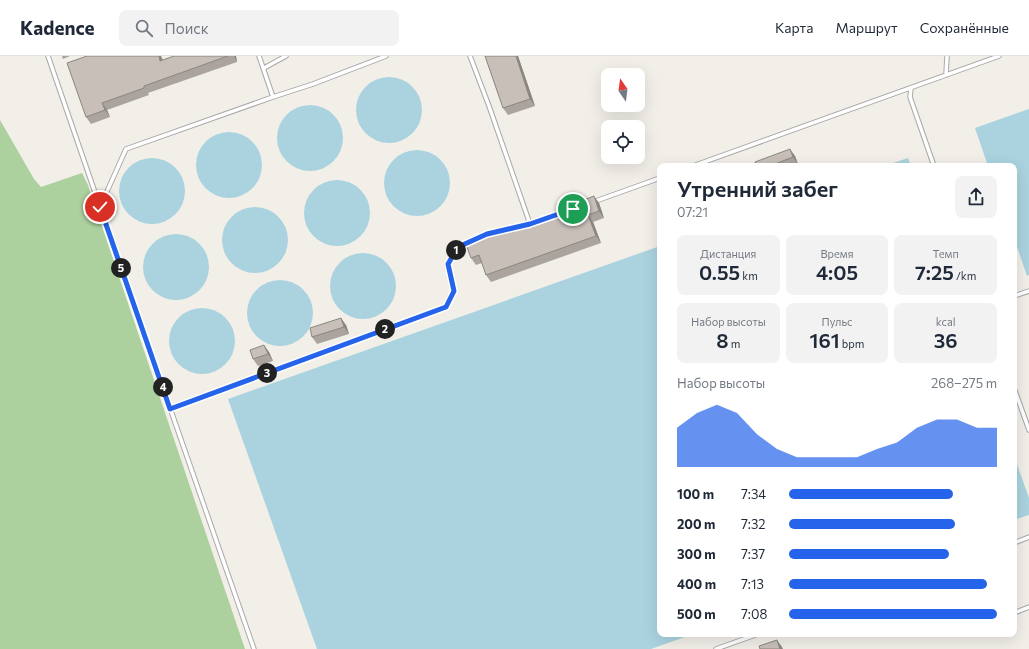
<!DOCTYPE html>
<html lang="ru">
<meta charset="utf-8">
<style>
:root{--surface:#fff;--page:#f2f2f3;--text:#1f2937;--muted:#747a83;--line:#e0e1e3;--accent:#2563eb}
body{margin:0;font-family:Commissioner,sans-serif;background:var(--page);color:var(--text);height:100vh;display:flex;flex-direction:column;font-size:15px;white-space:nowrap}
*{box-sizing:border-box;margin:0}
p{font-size:13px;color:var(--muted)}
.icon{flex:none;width:22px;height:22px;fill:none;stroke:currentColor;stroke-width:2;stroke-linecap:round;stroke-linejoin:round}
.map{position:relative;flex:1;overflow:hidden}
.side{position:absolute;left:657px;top:107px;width:360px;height:474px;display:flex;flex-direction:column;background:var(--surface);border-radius:8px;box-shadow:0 4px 16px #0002}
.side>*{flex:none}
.needle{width:26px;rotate:346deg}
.buttons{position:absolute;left:601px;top:12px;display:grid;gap:8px}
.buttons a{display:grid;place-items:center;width:44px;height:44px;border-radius:8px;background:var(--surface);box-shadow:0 4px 16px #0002;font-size:20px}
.pin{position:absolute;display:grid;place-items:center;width:34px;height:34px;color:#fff;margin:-17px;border:2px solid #fff;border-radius:50%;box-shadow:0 1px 4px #0007}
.km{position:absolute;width:20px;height:20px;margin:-10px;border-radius:50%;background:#222;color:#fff;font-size:11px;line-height:20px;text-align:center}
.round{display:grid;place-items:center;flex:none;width:42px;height:42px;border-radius:8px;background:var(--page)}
.overview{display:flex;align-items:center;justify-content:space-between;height:68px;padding:0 20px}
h1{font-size:22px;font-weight:600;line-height:30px}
.metrics{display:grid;grid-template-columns:repeat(3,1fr);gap:6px;height:68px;padding:4px 20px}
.metrics div{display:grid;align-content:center;border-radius:8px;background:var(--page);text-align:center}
.metrics b{font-size:20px;font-weight:600}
.metrics small{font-size:11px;font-weight:400}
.metrics p{font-size:11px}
.chart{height:112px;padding:8px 20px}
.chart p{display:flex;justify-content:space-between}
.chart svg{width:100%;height:72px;margin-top:4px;fill:var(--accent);opacity:.7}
ul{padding:0 20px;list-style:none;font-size:13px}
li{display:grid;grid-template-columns:64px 48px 1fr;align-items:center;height:30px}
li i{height:10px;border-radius:5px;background:var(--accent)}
header{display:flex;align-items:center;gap:24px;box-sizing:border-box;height:56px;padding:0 20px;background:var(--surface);border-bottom:1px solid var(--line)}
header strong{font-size:19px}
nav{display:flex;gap:22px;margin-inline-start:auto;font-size:14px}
.search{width:280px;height:36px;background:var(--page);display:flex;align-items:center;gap:10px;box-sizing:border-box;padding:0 14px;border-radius:8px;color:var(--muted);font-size:15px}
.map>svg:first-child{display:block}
</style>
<header>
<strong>Kadence</strong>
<div class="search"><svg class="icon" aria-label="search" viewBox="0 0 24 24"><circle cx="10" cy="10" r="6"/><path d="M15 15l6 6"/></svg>Поиск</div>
<nav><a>Карта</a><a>Маршрут</a><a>Сохранённые</a></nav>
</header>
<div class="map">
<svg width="1029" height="593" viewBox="0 0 1029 593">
<rect width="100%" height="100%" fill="#f2efe9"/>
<!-- forest -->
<path fill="#add19e" d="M0 64 34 123 41 131 82 117 88 129 245 593H0Z"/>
<!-- water -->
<path fill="#aad3df" d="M356 54a33 33 0 1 1 66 0a33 33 0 1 1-66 0Z
M277 82a33 33 0 1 1 66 0a33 33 0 1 1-66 0Z
M1029 53V219L1027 220 1014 182V110H988L975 72Z
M196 109a33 33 0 1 1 66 0a33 33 0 1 1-66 0Z
M384 127a33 33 0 1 1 66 0a33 33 0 1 1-66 0Z
M908 102 911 110H884Z
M119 135a33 33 0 1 1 66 0a33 33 0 1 1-66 0Z
M304 157a33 33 0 1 1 66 0a33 33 0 1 1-66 0Z
M222 184a33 33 0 1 1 66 0a33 33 0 1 1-66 0Z
M143 211a33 33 0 1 1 66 0a33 33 0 1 1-66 0Z
M660 190V578H693L651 593H317L228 343Z
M330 230a33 33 0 1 1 66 0a33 33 0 1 1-66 0Z
M247 257a33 33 0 1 1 66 0a33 33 0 1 1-66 0Z
M169 285a33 33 0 1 1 66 0a33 33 0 1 1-66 0Z
M1014 400 1029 442V459L1014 464Z"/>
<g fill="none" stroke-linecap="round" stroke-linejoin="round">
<defs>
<path id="service" d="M48 0 100 151
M470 0 489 50 530 168
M264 12 286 0
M946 19 947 0
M911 32 910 41 934 110
M273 41 313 28 386 0
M693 110 999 0
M593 146 660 122
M481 181 487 178 525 169
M1014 240 1029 235
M1014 332 1029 374
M170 353 446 251 454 235 447 208 458 191 470 186
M1014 487 1029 481
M1014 557 1029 551
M254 593 100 151 126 93 273 41 259 0
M716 593 758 578"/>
</defs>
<!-- service casing -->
<use href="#service" stroke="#a9a9a9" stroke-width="5.5"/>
<!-- service -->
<use href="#service" stroke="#fff" stroke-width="3.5"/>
</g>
<!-- wall -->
<path fill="#aba49e" d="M62 0H70L63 3Z
M87 0H161L163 4 174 0H236L237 6 148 37 149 39 107 54 110 61 91 68 86 61Z
M485 0H518L535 50 508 59 503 52Z
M795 100 798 108 793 110H756Z
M599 147 604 162 593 166 601 187 491 226 486 219 482 207 476 209 471 202 495 175 497 179 566 154Z
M346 269 349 278 317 288 312 281Z
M269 296 273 305 258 310 253 303Z"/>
<!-- shaded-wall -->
<path fill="#8b8681" d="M159 0H161L165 12 160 5Z
M234 0H236L237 6Z
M516 0H518L535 50 530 43Z
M102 47 107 54 110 61 105 54Z
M790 93 795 100 798 108 793 101Z
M594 140 599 147 604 162 599 155Z
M588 159 593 166 601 187 596 180Z
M341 262 346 269 349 278 344 271Z
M264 289 269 296 273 305 268 298Z
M777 584 782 591 783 593H780Z"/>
<!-- building -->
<path fill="#c7bfb8" stroke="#8b8681" d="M87 0H159L160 5 174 0H228L144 30V32L102 47 105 54 86 61 67 7Z
M485 0H516L530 43 503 52Z
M790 93 793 101 770 110H756L755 106Z
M594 140 599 155 588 159 596 180 486 219 479 199 471 202 465 186 495 175 496 179 566 154 565 151Z
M341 262 344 271 312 281 310 272Z
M264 289 268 298 253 303 250 294Z
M777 584 780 593H760L759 590Z"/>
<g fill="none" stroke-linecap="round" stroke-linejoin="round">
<defs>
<path id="route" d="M100 151 170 353 446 251 454 235 448 208 458 191 487 178 530 168 573 153"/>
</defs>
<!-- route casing -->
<use href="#route" stroke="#fff" stroke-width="8"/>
<!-- route -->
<use href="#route" stroke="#2563eb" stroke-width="5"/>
</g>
</svg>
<div class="buttons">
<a><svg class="needle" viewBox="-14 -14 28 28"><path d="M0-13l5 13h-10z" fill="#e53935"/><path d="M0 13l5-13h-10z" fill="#747a83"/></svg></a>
<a><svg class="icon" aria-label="locate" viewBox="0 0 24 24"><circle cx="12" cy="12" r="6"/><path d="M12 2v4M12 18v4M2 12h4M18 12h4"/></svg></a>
</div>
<div class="pin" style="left:573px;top:153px;background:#1e9e55"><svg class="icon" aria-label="arrive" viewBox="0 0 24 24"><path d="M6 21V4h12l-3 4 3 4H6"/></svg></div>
<div class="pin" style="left:100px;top:151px;background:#d93025"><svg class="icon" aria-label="check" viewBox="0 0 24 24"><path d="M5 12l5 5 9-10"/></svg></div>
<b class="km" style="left:456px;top:194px">1</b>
<b class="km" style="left:385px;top:273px">2</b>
<b class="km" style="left:267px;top:317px">3</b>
<b class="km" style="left:163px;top:331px">4</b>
<b class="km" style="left:121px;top:212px">5</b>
<section class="side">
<div class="overview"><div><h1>Утренний забег</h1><p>07:21</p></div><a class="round"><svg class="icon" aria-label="share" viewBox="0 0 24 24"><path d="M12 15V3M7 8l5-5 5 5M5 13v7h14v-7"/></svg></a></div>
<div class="metrics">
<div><p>Дистанция</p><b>0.55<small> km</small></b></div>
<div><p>Время</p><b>4:05</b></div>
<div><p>Темп</p><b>7:25<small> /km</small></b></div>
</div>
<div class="metrics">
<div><p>Набор высоты</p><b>8<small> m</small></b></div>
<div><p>Пульс</p><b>161<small> bpm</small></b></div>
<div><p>kcal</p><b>36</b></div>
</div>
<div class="chart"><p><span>Набор высоты</span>268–275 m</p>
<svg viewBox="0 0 160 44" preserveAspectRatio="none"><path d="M0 44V20L10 11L20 6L30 11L40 24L50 33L60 38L70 38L80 38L90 38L100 33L110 29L120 20L130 15L140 15L150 20L160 20V44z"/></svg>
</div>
<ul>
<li><b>100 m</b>7:34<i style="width:79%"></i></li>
<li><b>200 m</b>7:32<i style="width:80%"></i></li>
<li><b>300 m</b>7:37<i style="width:77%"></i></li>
<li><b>400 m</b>7:13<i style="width:95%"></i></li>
<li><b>500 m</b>7:08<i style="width:100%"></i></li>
</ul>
</section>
</div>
